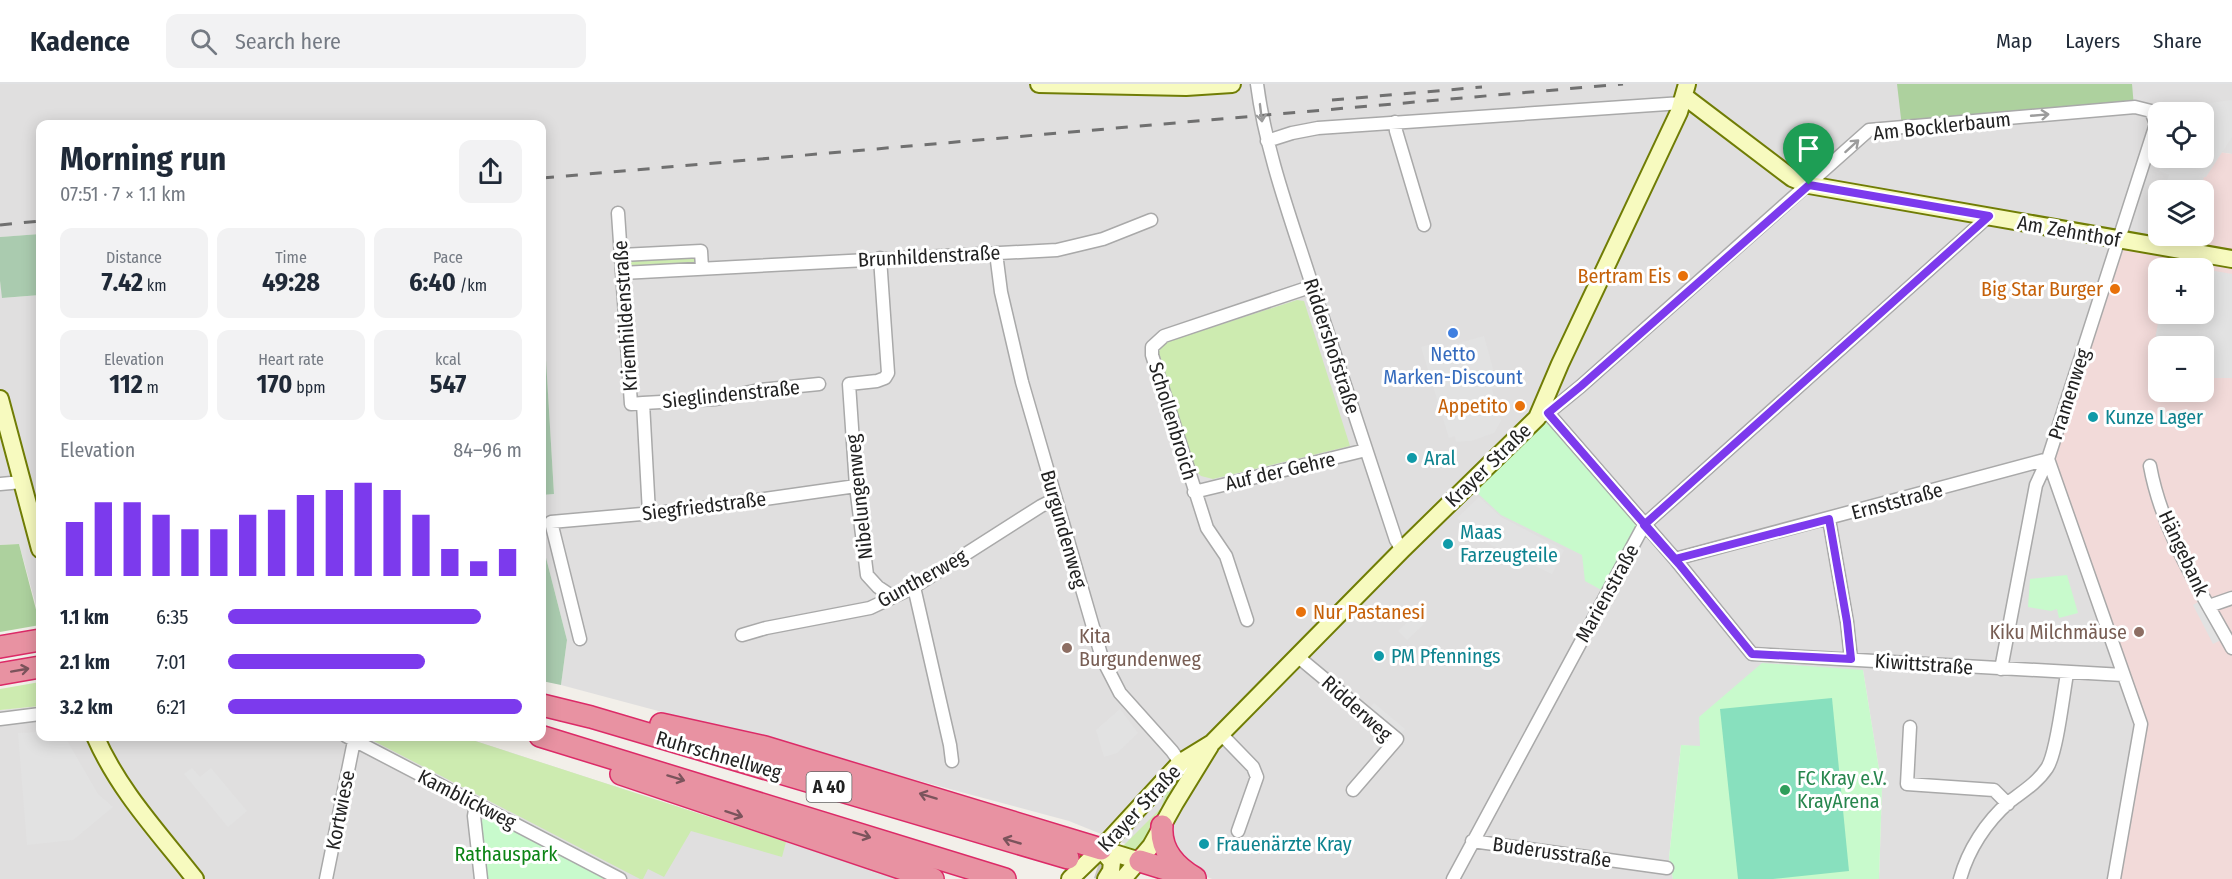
<!DOCTYPE html>
<meta charset="utf-8">
<style>
:root{--surface:#fff;--page:#f2f2f3;--text:#1f2937;--muted:#747a83;--line:#e0e1e3;--accent:#7c3aed}
body{margin:0;font-family:"Fira Sans Condensed",sans-serif;background:var(--page);color:var(--text);height:100vh;display:flex;flex-direction:column;font-size:22px;white-space:nowrap}
*{box-sizing:border-box;margin:0}
p{font-size:20px;color:var(--muted)}
.icon{flex:none;width:33px;height:33px;fill:none;stroke:currentColor;stroke-width:2;stroke-linecap:round;stroke-linejoin:round}
.map{position:relative;flex:1;overflow:hidden}
.panel{position:absolute;left:36px;top:36px;width:510px;height:621px;display:flex;flex-direction:column;background:var(--surface);border-radius:12px;box-shadow:0 3px 15px #0003}
.panel>*{flex:none}
.fabs{position:absolute;left:2148px;top:18px;display:grid;gap:12px}
.fabs a{display:grid;place-items:center;width:66px;height:66px;border-radius:12px;background:var(--surface);box-shadow:0 3px 15px #0003;font-size:30px}
.pin{position:absolute;display:grid;place-items:center;width:51px;height:51px;color:#fff;margin:-62px -26px;border-radius:50% 50% 50% 0;rotate:-45deg;box-shadow:0 0 6px #0007}
.pin .icon{rotate:45deg}
.round{display:grid;place-items:center;flex:none;width:63px;height:63px;border-radius:12px;background:var(--page)}
.headline{display:flex;align-items:center;justify-content:space-between;height:102px;padding:0 24px}
h1{font-size:33px;font-weight:700;line-height:45px}
.figures{display:grid;grid-template-columns:repeat(3,1fr);gap:9px;height:102px;padding:6px 24px}
.figures div{display:grid;align-content:center;border-radius:12px;background:var(--page);text-align:center}
.figures b{font-size:26px;font-weight:700}
.figures small{font-size:16px;font-weight:400}
.figures p{font-size:16px}
.chart{height:168px;padding:12px 24px}
.chart p{display:flex;justify-content:space-between}
.chart svg{width:100%;height:108px;margin-top:6px;stroke:var(--accent);stroke-width:6}
ul{padding:0 24px;list-style:none;font-size:20px}
li{display:grid;grid-template-columns:96px 72px 1fr;align-items:center;height:45px}
li i{height:15px;border-radius:8px;background:var(--accent)}
header{display:flex;align-items:center;gap:36px;box-sizing:border-box;height:84px;padding:0 30px;background:var(--surface);border-bottom:2px solid var(--line)}
header strong{font-size:28px}
nav{display:flex;gap:33px;margin-inline-start:auto;font-size:21px}
.search{width:420px;height:54px;background:var(--page);display:flex;align-items:center;gap:15px;box-sizing:border-box;padding:0 21px;border-radius:12px;color:var(--muted);font-size:22px}
.map>svg:first-child{display:block}
</style>
<header>
<strong>Kadence</strong>
<div class="search"><svg class="icon" aria-label="search" viewBox="0 0 24 24"><circle cx="10" cy="10" r="6"/><path d="M15 15l6 6"/></svg>Search here</div>
<nav><a>Map</a><a>Layers</a><a>Share</a></nav>
</header>
<div class="map">
<svg width="2232" height="795" viewBox="0 0 2232 795">
<rect width="100%" height="100%" fill="#f2efe9"/>
<!-- residential -->
<path fill="#e0dfdf" fill-rule="evenodd" d="M0 0H2232V70L2211 67 2195 106H2158V152H2176L2171 163 2120 155 2140 641 2113 795H1879L1882 704 1863 586 1700 663 1681 661 1669 774 1673 795H1212L1069 737 561 601 567 556 542 458V411L554 410 542 209V40H40V150L0 153ZM2158 28H2204V74H2158Z
M0 197 3 214 40 211 39 532 19 460 0 461Z
M40 622V652L463 653 900 795H0V626Z"/>
<!-- commercial -->
<path fill="#f2dad9" fill-rule="evenodd" d="M2211 67 2232 70V795H2116L2142 648 2049 375 2120 158 2170 166 2176 152H2204V106H2195ZM2158 184H2204V230H2158ZM2158 262H2204V308H2158Z"/>
<!-- grass -->
<path fill="#cdebb0" d="M700 169 701 183 623 188 622 172Z
M1297 216 1304 217 1350 362 1213 395 1201 392 1196 387 1158 273 1160 264 1167 258Z
M40 598V622L0 626V605Z
M366 653H463L786 758 782 773 691 747 664 793 648 785 643 795H640Z
M1175 703 1140 767 1122 763 1161 724 1166 709Z"/>
<!-- forest -->
<path fill="#add19e" d="M1897 0H2132L2134 23 1902 43Z
M19 460 40 541 0 548V461Z"/>
<!-- cemetery -->
<path fill="#aacbaf" d="M40 150V211L2 214 0 197V153Z
M542 209 554 410 542 411Z
M542 458 567 556 561 601 542 597Z"/>
<!-- park -->
<path fill="#c8facc" d="M1548 330 1642 441 1605 508 1585 497 1582 471 1501 431 1471 403Z
M2067 491 2078 529 2059 534 2057 525 2051 527 2028 523 2030 495Z
M1762 579 1863 586 1882 704 1879 795H1673L1669 774 1681 661 1700 662 1699 633Z
M489 734 609 795H484L479 742 483 735Z"/>
<!-- pitch -->
<path fill="#88e0be" d="M1832 614 1849 787 1773 795H1738L1720 625Z"/>
<!-- parking -->
<path fill="#e2e2e2" d="M2232 16V53L2206 93H2204L2202 100 2199 99 2196 106H2164L2169 91 2159 87 2164 74H2204V28H2181L2180 23Z
M2204 185 2232 190V294H2213V277H2204V262H2158V282H2150L2158 239 2161 238 2164 230H2204Z
M1484 252 1498 303 1492 305 1501 337 1494 349 1471 357 1456 358 1455 352 1449 354 1421 263 1435 259 1442 264Z
M1479 413 1501 433 1564 466 1552 490 1481 456 1457 434Z
M2200 517 2221 556 2213 560 2193 521Z
M1415 531 1424 540 1407 556 1398 547Z
M1374 619 1405 645 1400 651 1369 625Z
M1120 625 1138 649 1117 669 1104 673 1096 646Z
M40 648V652L65 653 98 710 113 723 73 756 27 761 18 649Z
M192 684 200 693 211 684 247 727 228 743 184 690Z"/>
<g fill="none" stroke-linecap="round" stroke-linejoin="round">
<!-- highway-tunnel -->
<path stroke="#c8c6c1" stroke-width="21" stroke-dasharray="21 10" stroke-linecap="butt" d="M1068 774 1130 795"/>
<defs>
<path id="street" d="M1257 0C1266 69 1291 135 1312 201 1340 286 1368 371 1396 456L1402 466
M1395 38 1396 47 1424 141
M1267 57 1292 49 1318 44 1682 19
M618 129 631 320 643 319 649 429
M996 169 1001 208 1022 298 1102 574 1120 609 1172 667 1184 684
M621 171 701 167 702 184
M880 174 888 289 885 294 877 297 849 300 856 402 867 491 878 503 893 513
M622 189 1057 166 1103 155 1151 136
M643 319 716 315 759 306 819 300
M1548 329 1675 475 1752 570 2123 591
M1537 334 1548 329 1581 302 1869 46 2135 23 2151 27 2156 40 2048 375 2036 401 2001 585
M2048 375 2141 640 2114 795
M2150 382C2162 448 2200 506 2232 564
M0 400 22 398
M1194 408 1366 366
M1829 435 1847 538 1851 575
M1675 475 2048 375
M914 503 950 661 952 677
M2209 522 2232 514
M1247 536 1226 472 1207 444 1152 271V263L1164 252 1313 202
M742 551 766 544 870 524 914 503 1041 422 1055 415
M580 555 551 438 687 426 856 402
M1297 572 1397 655 1353 706
M0 635 40 630
M1910 643 1907 700 1994 706 2008 720
M1221 650 1253 683 1257 693 1238 747
M346 652 620 795
M476 720 474 732 481 795
M1472 757 1667 784
M326 795 354 657
M1453 795 1644 441 1989 132
M1960 795C1968 766 1986 738 2009 718 2022 708 2037 699 2047 684 2057 669 2063 611 2067 590"/>
<path id="secondary" d="M1039 0 1186 3 1232 0
M1684 12 1792 94 1809 101 2232 175
M0 315 40 465
M95 652C119 707 159 749 195 795
M1101 765 1140 777
M1101 765 1112 778 1111 787 1106 795
M1070 795 1101 765 1181 678 1212 659 1402 466 1537 334 1560 280 1679 28 1687 0
M1123 795 1151 762 1175 719 1210 662"/>
<path id="highway" d="M0 563 40 556
M0 590 40 583
M542 621 591 633 1068 774
M661 640 765 663 1101 765
M540 652 1005 795
M621 690 933 795
M1162 742C1160 766 1176 783 1195 794
M1140 777 1185 791"/>
</defs>
<!-- street casing -->
<use href="#street" stroke="#a9a9a9" stroke-width="15"/>
<!-- secondary casing -->
<use href="#secondary" stroke="#707d05" stroke-width="20"/>
<!-- highway casing -->
<use href="#highway" stroke="#dc2a67" stroke-width="24"/>
<!-- street -->
<use href="#street" stroke="#fff" stroke-width="12"/>
<!-- secondary -->
<use href="#secondary" stroke="#f7fabf" stroke-width="16"/>
<!-- highway -->
<use href="#highway" stroke="#e892a2" stroke-width="21"/>
<!-- rail -->
<path stroke="#707070" stroke-width="3" stroke-dasharray="12 12" stroke-linecap="butt" d="M1332 16 1482 3
M542 94 1623 0
M0 141 40 137"/>
</g>
<!-- one-way arrows -->
<defs><path id="oneway-shaft" d="M-6 0H5M1.5-3L5.5 0L1.5 3" fill="none" stroke-width="1.6" stroke-linecap="round" stroke-linejoin="round" transform="scale(1.5)"/></defs>
<g stroke="#9c9c9c">
<use href="#oneway-shaft" transform="translate(1261 29) rotate(83)"/>
<use href="#oneway-shaft" transform="translate(2040 31) rotate(-5)"/>
<use href="#oneway-shaft" transform="translate(1852 62) rotate(-42)"/>
</g>
<g stroke="#7b545c">
<use href="#oneway-shaft" transform="translate(20 586) rotate(-10)"/>
<use href="#oneway-shaft" transform="translate(676 694) rotate(17)"/>
<use href="#oneway-shaft" transform="translate(928 712) rotate(-163)"/>
<use href="#oneway-shaft" transform="translate(734 730) rotate(18)"/>
<use href="#oneway-shaft" transform="translate(862 751) rotate(17)"/>
<use href="#oneway-shaft" transform="translate(1012 757) rotate(-164)"/>
</g>
<g fill="none" stroke-linecap="round" stroke-linejoin="round">
<defs>
<path id="route" d="M1809 101 1581 302 1548 329 1675 475 1829 435 1847 538 1851 575 1752 570 1679 480 1644 441 1989 132 1809 101"/>
</defs>
<!-- route casing -->
<use href="#route" stroke="#fff" stroke-width="12"/>
<!-- route -->
<use href="#route" stroke="#7c3aed" stroke-width="8"/>
</g>
<!-- markers -->
<g fill="#e8710a" stroke="#fff" stroke-width="2">
<circle cx="1683" cy="192" r="6"/>
<circle cx="2115" cy="205" r="6"/>
<circle cx="1520" cy="322" r="6"/>
<circle cx="1301" cy="528" r="6"/>
</g>
<circle fill="#3f7fe0" stroke="#fff" stroke-width="2" cx="1453" cy="249" r="6"/>
<g fill="#0f9aa8" stroke="#fff" stroke-width="2">
<circle cx="2093" cy="333" r="6"/>
<circle cx="1412" cy="374" r="6"/>
<circle cx="1448" cy="460" r="6"/>
<circle cx="1379" cy="572" r="6"/>
<circle cx="1204" cy="760" r="6"/>
</g>
<g fill="#8d6e63" stroke="#fff" stroke-width="2">
<circle cx="2139" cy="548" r="6"/>
<circle cx="1067" cy="564" r="6"/>
</g>
<circle fill="#2e9e5b" stroke="#fff" stroke-width="2" cx="1785" cy="706" r="6"/>
<g text-anchor="middle" stroke-width="6" stroke-linejoin="round" paint-order="stroke">
<!-- shield labels -->
<rect fill="#fff" stroke="#646464" stroke-width="1.5" x="806.5" y="688" width="45" height="30" rx="4.5"/>
<g font-size="18" font-weight="bold" fill="#222">
<text x="829" y="709">A 40</text>
</g>
<!-- street labels -->
<g font-size="20" fill="#222" stroke="#fff">
<text transform="translate(1942 42) rotate(-6)" y="7">Am Bocklerbaum</text>
<text transform="translate(2069 147) rotate(10)" y="7">Am Zehnthof</text>
<text transform="translate(929 172) rotate(-3)" y="7">Brunhildenstraße</text>
<text transform="translate(625 232) rotate(-94)" y="7">Kriemhildenstraße</text>
<text transform="translate(1332 262) rotate(72)" y="7">Riddershofstraße</text>
<text transform="translate(731 310) rotate(-6)" y="7">Sieglindenstraße</text>
<text transform="translate(2069 310) rotate(-72)" y="7">Pramenweg</text>
<text transform="translate(1173 337) rotate(73)" y="7">Schollenbroich</text>
<text transform="translate(1488 381) rotate(-44)" y="7">Krayer Straße</text>
<text transform="translate(1280 387) rotate(-13)" y="7">Auf der Gehre</text>
<text transform="translate(859 413) rotate(-96)" y="7">Nibelungenweg</text>
<text transform="translate(1897 417) rotate(-15)" y="7">Ernststraße</text>
<text transform="translate(704 422) rotate(-7)" y="7">Siegfriedstraße</text>
<text transform="translate(1064 445) rotate(74)" y="7">Burgundenweg</text>
<text transform="translate(2184 469) rotate(65)" y="7">Hängebank</text>
<text transform="translate(922 494) rotate(-29)" y="7">Guntherweg</text>
<text transform="translate(1607 509) rotate(-61)" y="7">Marienstraße</text>
<text transform="translate(1924 580) rotate(4)" y="7">Kiwittstraße</text>
<text transform="translate(1357 624) rotate(42)" y="7">Ridderweg</text>
<text transform="translate(719 671) rotate(16)" y="7">Ruhrschnellweg</text>
<text transform="translate(467 715) rotate(27)" y="7">Kamblickweg</text>
<text transform="translate(1139 724) rotate(-47)" y="7">Krayer Straße</text>
<text transform="translate(340 726) rotate(-79)" y="7">Kortwiese</text>
<text transform="translate(1552 768) rotate(8)" y="7">Buderusstraße</text>
</g>
<!-- food labels -->
<g font-size="20" fill="#c56008" stroke="#fff" text-anchor="end">
<text x="1671" y="199">Bertram Eis</text>
<text x="2103" y="212">Big Star Burger</text>
<text x="1508" y="329">Appetito</text>
<text x="1313" y="535" text-anchor="start">Nur Pastanesi</text>
</g>
<!-- shop labels -->
<g font-size="20" fill="#366cbe" stroke="#fff">
<text x="1453" y="277">Netto<tspan x="1453" dy="23">Marken-Discount</tspan></text>
</g>
<!-- culture labels -->
<g font-size="20" fill="#0d838f" stroke="#fff" text-anchor="start">
<text x="2105" y="340">Kunze Lager</text>
<text x="1424" y="381">Aral</text>
<text x="1460" y="455">Maas<tspan x="1460" dy="23">Farzeugteile</tspan></text>
<text x="1391" y="579">PM Pfennings</text>
<text x="1216" y="767">Frauenärzte Kray</text>
</g>
<!-- education labels -->
<g font-size="20" fill="#785e54" stroke="#fff" text-anchor="end">
<text x="2127" y="555">Kiku Milchmäuse</text>
<text x="1079" y="559" text-anchor="start">Kita<tspan x="1079" dy="23">Burgundenweg</tspan></text>
</g>
<!-- leisure labels -->
<g font-size="20" fill="#27864d" stroke="#fff" text-anchor="start">
<text x="1797" y="701">FC Kray e.V.<tspan x="1797" dy="23">KrayArena</tspan></text>
</g>
<!-- park labels -->
<g font-size="20" fill="#0c8416" stroke="#fff">
<text x="506" y="777">Rathauspark</text>
</g>
</g>
</svg>
<div class="fabs">
<a><svg class="icon" aria-label="locate" viewBox="0 0 24 24"><circle cx="12" cy="12" r="6"/><path d="M12 2v4M12 18v4M2 12h4M18 12h4"/></svg></a>
<a><svg class="icon" aria-label="layers" viewBox="0 0 24 24"><path d="M12 4l9 5-9 5-9-5zM3 14l9 5 9-5"/></svg></a>
<a>+</a>
<a>−</a>
</div>
<div class="pin" style="left:1809px;top:101px;background:#1e9e55"><svg class="icon" aria-label="arrive" viewBox="0 0 24 24"><path d="M6 21V4h12l-3 4 3 4H6"/></svg></div>
<section class="panel">
<div class="headline"><div><h1>Morning run</h1><p>07:51 · 7 × 1.1 km</p></div><a class="round"><svg class="icon" aria-label="share" viewBox="0 0 24 24"><path d="M12 15V3M7 8l5-5 5 5M5 13v7h14v-7"/></svg></a></div>
<div class="figures">
<div><p>Distance</p><b>7.42<small> km</small></b></div>
<div><p>Time</p><b>49:28</b></div>
<div><p>Pace</p><b>6:40<small> /km</small></b></div>
</div>
<div class="figures">
<div><p>Elevation</p><b>112<small> m</small></b></div>
<div><p>Heart rate</p><b>170<small> bpm</small></b></div>
<div><p>kcal</p><b>547</b></div>
</div>
<div class="chart"><p><span>Elevation</span>84–96 m</p>
<svg viewBox="0 0 160 44" preserveAspectRatio="none"><path d="M5 44V22M15 44V14M25 44V14M35 44V19M45 44V25M55 44V25M65 44V19M75 44V17M85 44V11M95 44V9M105 44V6M115 44V9M125 44V19M135 44V33M145 44V38M155 44V33"/></svg>
</div>
<ul>
<li><b>1.1 km</b>6:35<i style="width:86%"></i></li>
<li><b>2.1 km</b>7:01<i style="width:67%"></i></li>
<li><b>3.2 km</b>6:21<i style="width:100%"></i></li>
</ul>
</section>
</div>
